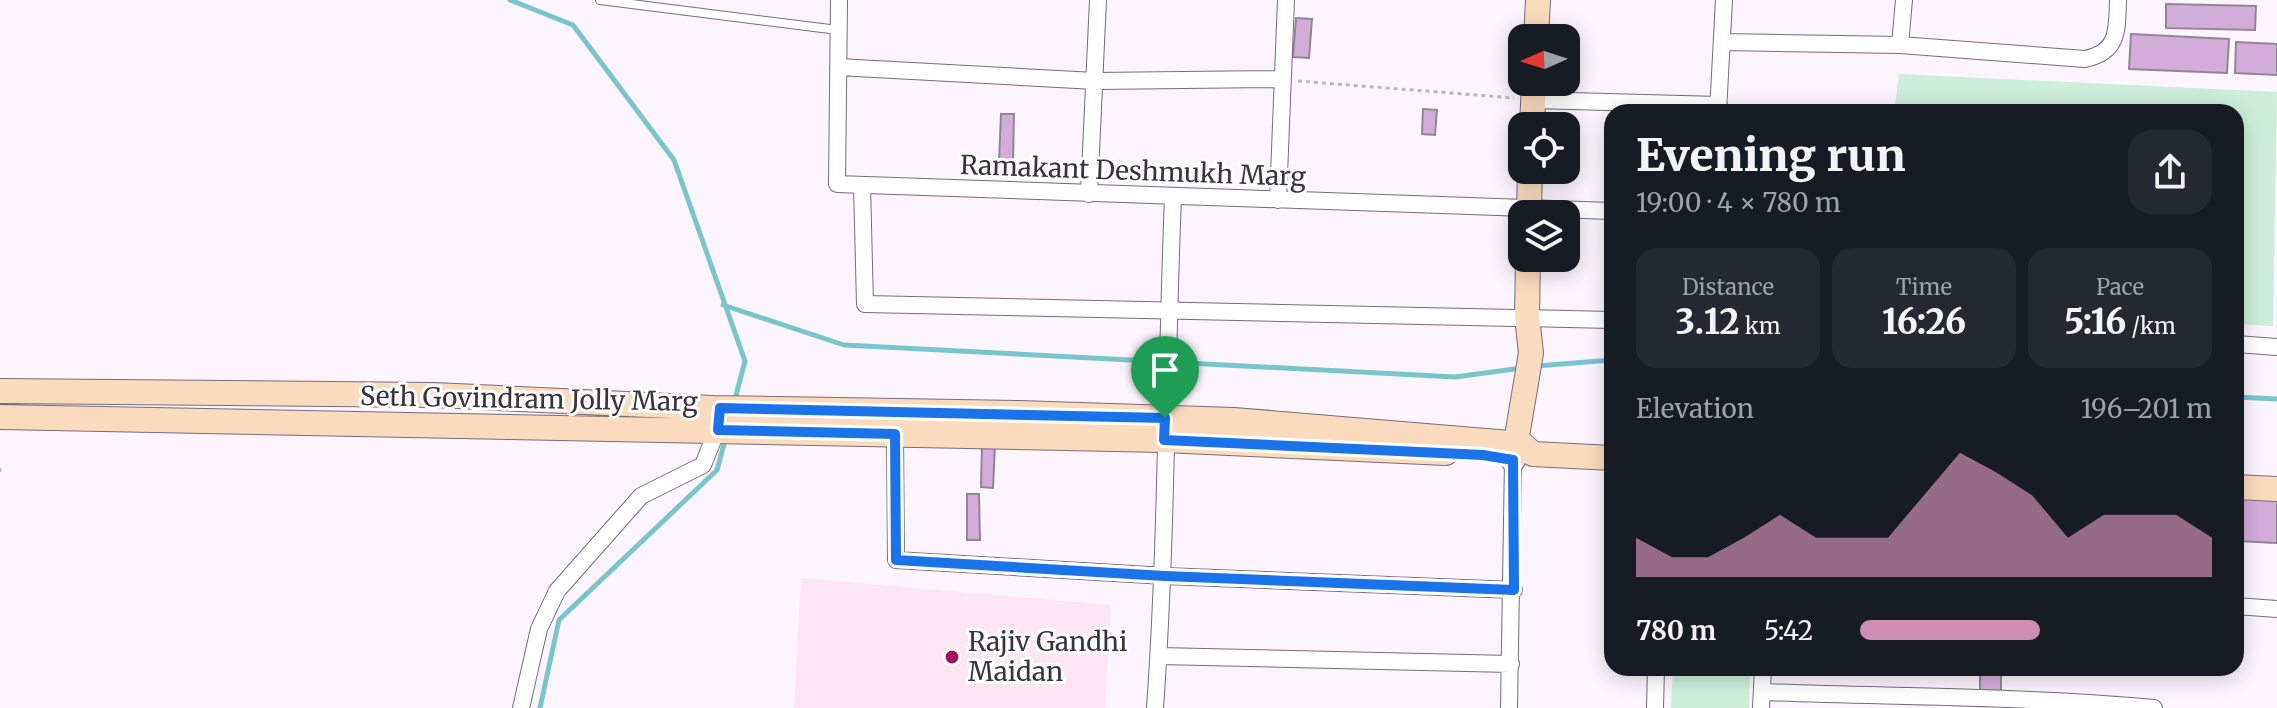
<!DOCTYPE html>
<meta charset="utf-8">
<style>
:root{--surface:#171b24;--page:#242831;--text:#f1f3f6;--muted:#9ea1a6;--accent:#cc8eb2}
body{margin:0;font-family:Merriweather,serif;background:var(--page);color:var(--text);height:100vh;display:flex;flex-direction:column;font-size:30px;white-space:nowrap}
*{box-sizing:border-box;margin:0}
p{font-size:26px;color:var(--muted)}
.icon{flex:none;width:44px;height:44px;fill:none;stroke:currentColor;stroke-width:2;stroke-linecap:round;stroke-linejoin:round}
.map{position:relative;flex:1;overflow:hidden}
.drawer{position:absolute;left:1604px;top:104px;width:640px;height:572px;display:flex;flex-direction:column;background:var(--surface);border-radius:24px;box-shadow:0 4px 20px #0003}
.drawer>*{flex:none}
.needle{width:52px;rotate:267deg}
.fabs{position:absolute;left:1508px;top:24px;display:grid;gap:16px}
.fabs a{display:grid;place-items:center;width:72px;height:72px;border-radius:16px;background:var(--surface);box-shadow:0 4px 20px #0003;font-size:40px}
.pin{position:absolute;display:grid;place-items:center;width:68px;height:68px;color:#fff;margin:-82px -34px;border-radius:50% 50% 50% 0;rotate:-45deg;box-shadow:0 0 8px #0007}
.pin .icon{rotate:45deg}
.round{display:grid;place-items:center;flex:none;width:84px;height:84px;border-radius:24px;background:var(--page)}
.headline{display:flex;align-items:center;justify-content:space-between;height:136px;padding:0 32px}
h1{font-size:44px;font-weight:800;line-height:60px}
.figures{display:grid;grid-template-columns:repeat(3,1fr);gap:12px;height:136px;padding:8px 32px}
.figures div{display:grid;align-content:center;border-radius:20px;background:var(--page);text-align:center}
.figures b{font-size:34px;font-weight:800}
.figures small{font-size:22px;font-weight:400}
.figures p{font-size:22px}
.chart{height:224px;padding:16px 32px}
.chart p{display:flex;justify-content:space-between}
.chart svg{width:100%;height:144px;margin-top:8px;fill:var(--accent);opacity:.7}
ul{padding:0 32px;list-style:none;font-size:26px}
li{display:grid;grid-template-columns:128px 96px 1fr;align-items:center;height:60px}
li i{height:20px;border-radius:10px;background:var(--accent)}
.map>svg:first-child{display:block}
</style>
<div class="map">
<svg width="2277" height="708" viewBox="0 0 2277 708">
<rect width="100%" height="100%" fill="#fcf4fe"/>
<!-- education -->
<path fill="#fce6f4" d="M801 578 1111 605 1105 708H794Z"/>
<!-- green -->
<path fill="#cdefd9" d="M1899 74 2277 92 2273 326 2236 324V112H1894Z
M1673 668H1750L1749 708H1671Z"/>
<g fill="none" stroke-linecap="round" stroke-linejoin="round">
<!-- stream -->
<path stroke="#7ac5cc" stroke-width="5" d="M510 0 573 25 674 160 745 361 734 403
M723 305 844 345 1455 377 1522 368
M1536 366 1612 360
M2236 397 2277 399
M540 708 559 620 717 470 725 440"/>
</g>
<!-- building -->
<path fill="#d3acd9" stroke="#928694" stroke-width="2" d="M2166 4 2256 6 2255 30 2166 28Z
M1296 18 1312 19 1309 58 1293 57Z
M2131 34 2229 39 2227 73 2129 69Z
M2236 42 2277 44V75L2235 73Z
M1423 109 1437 110 1435 135 1422 134Z
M1001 114H1014L1013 163 999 162Z
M982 445H995L993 488 981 487Z
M967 494H979L980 540H967Z
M2236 494 2277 495V543L2236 541Z
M1980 668H2001V696H1980Z"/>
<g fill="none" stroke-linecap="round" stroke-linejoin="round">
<defs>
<path id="lane" d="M600 0 838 30"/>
<path id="street" d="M839 0 837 184 1612 211
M1723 42 1900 45 2085 59C2119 52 2117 30 2118 0
M1900 45 1904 0
M838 67 1095 81 1282 79
M1533 100 1719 105
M1718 112 1724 0
M862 185 865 304 1612 320
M1089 194 1098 0
M1278 200 1286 0
M2236 344 2277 347
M895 434 896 560 1165 576 1514 590
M2236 606 2277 609
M1159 656 1511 664
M1762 692C1893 697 2023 696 2154 708
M521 708 539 629 557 591 641 496 703 465 719 425
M1155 708C1167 538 1166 367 1173 197
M1509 708 1513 460
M1655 708 1656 668
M1761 708 1763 668"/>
<path id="secondary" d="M1536 38 1538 0
M1532 126 1534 82
M1529 214 1530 170
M0 391 434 395 713 408 1019 413 1234 420 1522 444 1533 454
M0 417 1164 440 1446 453
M1533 454 1612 458
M1513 460 1531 353 1527 317 1528 258
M2236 487 2277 489"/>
</defs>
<!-- lane casing -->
<use href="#lane" stroke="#776c7a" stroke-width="10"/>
<!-- street casing -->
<use href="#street" stroke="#776c7a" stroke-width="18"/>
<!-- secondary casing -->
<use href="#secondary" stroke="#776c7a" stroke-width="26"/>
<!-- path -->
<path stroke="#beb7c0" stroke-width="3" stroke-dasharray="4 4" stroke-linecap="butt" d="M1298 81 1514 98
M0 472V468"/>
<!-- lane -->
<use href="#lane" stroke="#fff" stroke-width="8"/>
<!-- street -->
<use href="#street" stroke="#fff" stroke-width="16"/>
<!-- secondary -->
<use href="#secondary" stroke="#fbdbbe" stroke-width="24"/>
</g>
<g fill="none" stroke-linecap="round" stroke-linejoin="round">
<defs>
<path id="route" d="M720 408 1165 418 1164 440 1483 455 1513 460 1514 590 1165 576 896 560 895 434 718 430Z"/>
</defs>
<!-- route casing -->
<use href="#route" stroke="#fff" stroke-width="16"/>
<!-- route -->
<use href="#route" stroke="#1a73e8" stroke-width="10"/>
</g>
<!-- markers -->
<circle fill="#9e125f" stroke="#fff" stroke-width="3" cx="952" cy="657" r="8"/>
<g text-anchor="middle" stroke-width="6" stroke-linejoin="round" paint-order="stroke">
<!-- street labels -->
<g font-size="26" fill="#3a353c" stroke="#fff">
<text transform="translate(1133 171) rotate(2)" y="9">Ramakant Deshmukh Marg</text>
<text transform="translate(529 399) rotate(1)" y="9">Seth Govindram Jolly Marg</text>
</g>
<!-- poi labels -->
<g font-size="26" fill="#3a353c" stroke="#fff" text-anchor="start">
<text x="968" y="651">Rajiv Gandhi<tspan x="968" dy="30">Maidan</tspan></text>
</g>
</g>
</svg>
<div class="fabs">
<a><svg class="needle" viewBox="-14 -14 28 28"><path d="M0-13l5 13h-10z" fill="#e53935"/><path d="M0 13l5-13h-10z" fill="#9ea1a6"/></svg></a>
<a><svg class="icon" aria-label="locate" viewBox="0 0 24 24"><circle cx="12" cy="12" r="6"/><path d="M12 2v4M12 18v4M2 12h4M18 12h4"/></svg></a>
<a><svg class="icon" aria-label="layers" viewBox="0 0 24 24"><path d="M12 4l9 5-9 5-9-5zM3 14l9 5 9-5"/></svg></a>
</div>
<div class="pin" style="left:1165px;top:418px;background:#1e9e55"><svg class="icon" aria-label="arrive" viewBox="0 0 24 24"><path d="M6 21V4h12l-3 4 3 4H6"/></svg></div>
<section class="drawer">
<div class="headline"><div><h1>Evening run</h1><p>19:00 · 4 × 780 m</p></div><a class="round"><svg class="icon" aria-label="share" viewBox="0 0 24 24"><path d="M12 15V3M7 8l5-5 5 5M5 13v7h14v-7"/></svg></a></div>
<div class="figures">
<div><p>Distance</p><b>3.12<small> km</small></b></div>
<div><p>Time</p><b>16:26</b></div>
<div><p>Pace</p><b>5:16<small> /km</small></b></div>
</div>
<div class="chart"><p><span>Elevation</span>196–201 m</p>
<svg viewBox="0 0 160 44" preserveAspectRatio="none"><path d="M0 44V32L10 38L20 38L30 32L40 25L50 32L60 32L70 32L80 19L90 6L100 12L110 19L120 32L130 25L140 25L150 25L160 32V44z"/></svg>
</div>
<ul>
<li><b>780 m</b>5:42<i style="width:51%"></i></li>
</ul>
</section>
</div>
